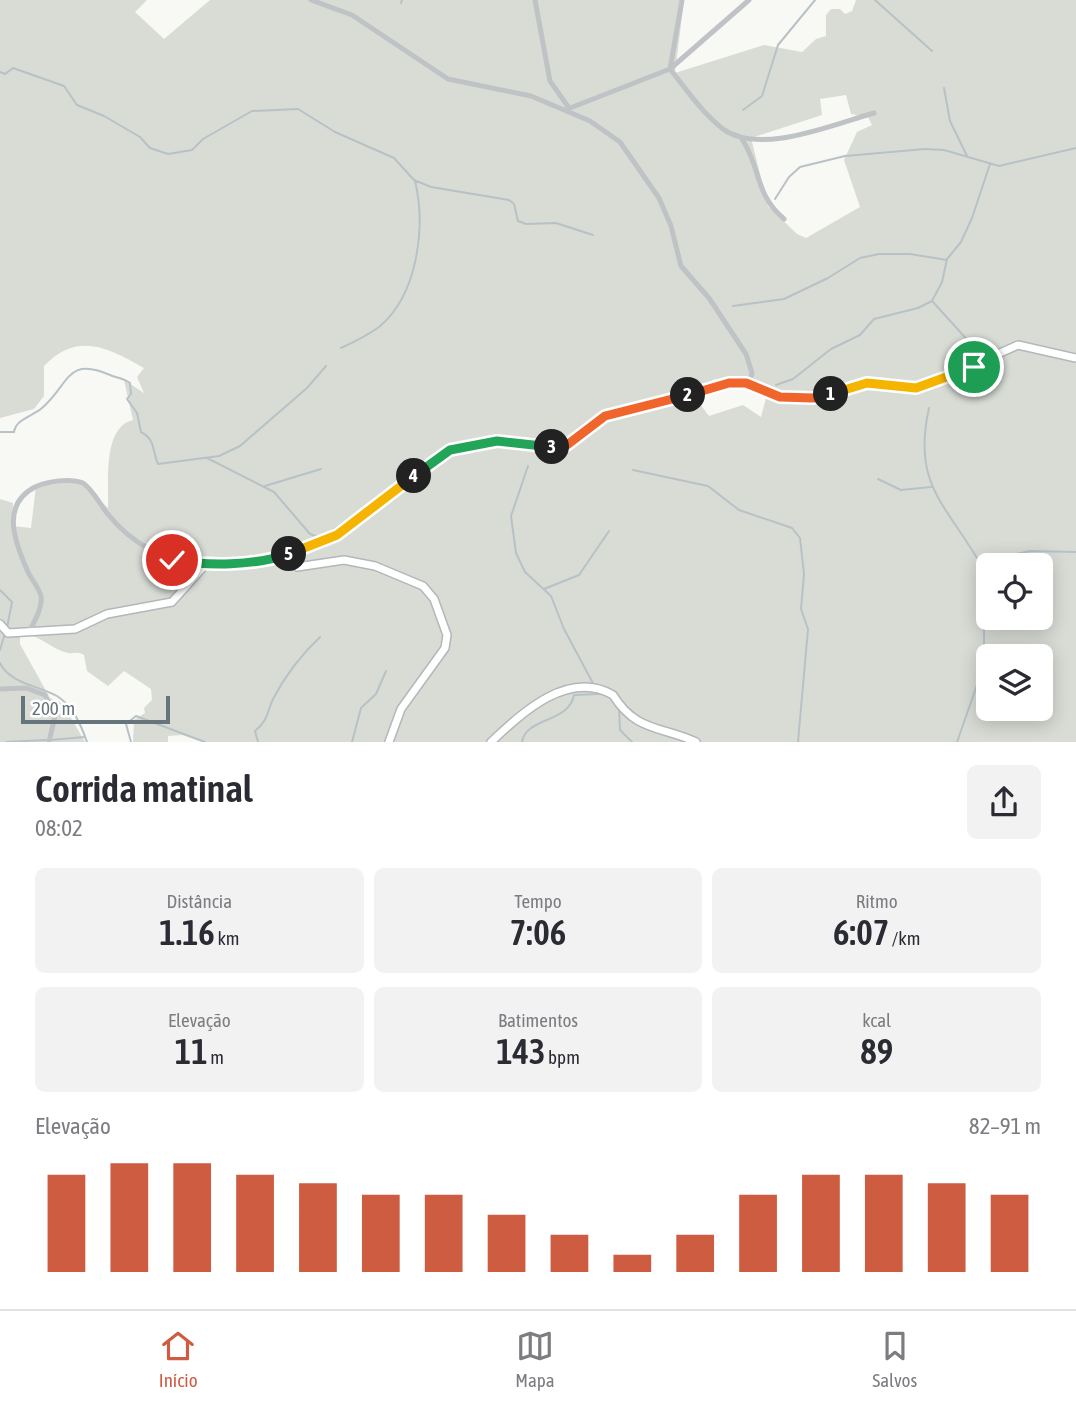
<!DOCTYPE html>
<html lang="pt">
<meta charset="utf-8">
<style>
:root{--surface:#fff;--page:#f2f2f3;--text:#2b2b33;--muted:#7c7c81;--line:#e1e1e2;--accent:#cd5c40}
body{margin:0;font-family:"Asap Condensed",sans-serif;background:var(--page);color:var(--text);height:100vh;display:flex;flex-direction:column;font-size:26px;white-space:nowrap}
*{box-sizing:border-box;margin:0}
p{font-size:23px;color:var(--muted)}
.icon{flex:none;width:38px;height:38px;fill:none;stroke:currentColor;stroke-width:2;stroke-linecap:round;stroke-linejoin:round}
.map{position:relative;height:742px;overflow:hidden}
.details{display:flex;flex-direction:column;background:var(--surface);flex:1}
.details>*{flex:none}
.controls{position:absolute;left:976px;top:553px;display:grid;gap:14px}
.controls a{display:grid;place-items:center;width:77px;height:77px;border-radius:10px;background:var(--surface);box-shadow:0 4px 18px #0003;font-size:35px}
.scale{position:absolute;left:21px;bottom:18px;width:149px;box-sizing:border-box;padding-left:7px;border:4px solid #66747c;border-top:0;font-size:19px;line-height:24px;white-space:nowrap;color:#66747c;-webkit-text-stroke:5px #fff;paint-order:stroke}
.pin{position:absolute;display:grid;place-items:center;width:60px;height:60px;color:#fff;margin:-30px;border:4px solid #fff;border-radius:50%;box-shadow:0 2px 7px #0007}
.km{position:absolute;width:35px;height:35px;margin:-18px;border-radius:50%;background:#222;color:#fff;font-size:19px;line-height:35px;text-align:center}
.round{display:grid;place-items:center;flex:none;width:74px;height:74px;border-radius:10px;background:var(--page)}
.headline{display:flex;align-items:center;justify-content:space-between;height:119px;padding:0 35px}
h1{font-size:38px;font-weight:600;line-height:52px}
.figures{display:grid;grid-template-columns:repeat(3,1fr);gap:10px;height:119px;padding:7px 35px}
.figures div{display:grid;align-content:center;border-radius:10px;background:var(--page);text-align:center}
.figures b{font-size:35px;font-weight:600}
.figures small{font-size:19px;font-weight:400}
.figures p{font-size:19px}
.chart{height:196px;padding:14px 35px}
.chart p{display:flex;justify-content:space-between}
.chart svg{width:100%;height:126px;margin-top:7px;stroke:var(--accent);stroke-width:6}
.tabs{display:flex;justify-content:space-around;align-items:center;height:98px;border-top:2px solid var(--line);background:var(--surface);font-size:19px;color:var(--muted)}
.tabs a{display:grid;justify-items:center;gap:4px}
.tabs .current{color:var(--accent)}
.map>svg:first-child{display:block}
</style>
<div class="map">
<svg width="1076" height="742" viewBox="0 0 1076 742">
<rect width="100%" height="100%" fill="#f8f8f5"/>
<!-- green -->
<path fill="#d8dcd5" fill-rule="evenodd" d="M0 0H147L135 12 164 39 210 0H684L675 73 764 45 802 52 816 39 826 36V15L831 9H840L845 14 852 11 856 0H1076V742H203L182 735 168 736V742H133L134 720 145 713 144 708 152 700 151 689 124 671 108 686 87 671 84 655C77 651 75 654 68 653 49 648 39 634 20 633V644L50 698 63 704 85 742H0V499L13 503 12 526 31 528 36 486C83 478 75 476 108 508 109 484 102 427 133 420L124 380 144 393 137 377 144 368C108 348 78 331 44 366V396L34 409 0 418ZM846 95 851 114 868 117 872 125 857 132 844 160 860 207 806 238 797 234 768 206 751 138 822 115 820 99ZM715 379 751 383 767 394 761 417 743 405 709 416 691 392ZM989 565H1041V618H989ZM989 656H1041V709H989Z"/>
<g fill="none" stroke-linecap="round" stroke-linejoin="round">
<!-- stream -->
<path stroke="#b8c2c6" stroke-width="2" d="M875 0 932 51
M401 3 402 0
M0 72 5 74 13 68 64 86 77 105 104 116 140 137 150 148 168 154 192 150 203 139 252 111 298 109 335 132 394 158 414 180 431 187 509 200 514 204 518 221 526 224 556 223 593 235
M944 88 950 121 967 156
M743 110 762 96 778 45 815 0
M775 199 789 177 800 167 845 156 925 149 944 150 999 166 1076 148
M933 302 971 344 987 353
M733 306 784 299 828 278 860 258 879 254H910L947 260
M341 348C354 342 367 336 379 327 418 295 426 226 415 181
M776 385 793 379 831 349 860 335 874 319 918 308 932 301 942 282 947 259 961 242 972 218 990 164
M929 408C912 484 945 503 980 563L984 578V665L957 742
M0 432H14C16 419 33 416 42 408 70 384 66 356 110 375 117 378 124 378 130 383L131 394 127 399 137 413 141 432C156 440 152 451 158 464L219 456 240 446 307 388 326 366
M207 458 274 492 310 534 323 539
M528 466 511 516 516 553 525 572 551 596 564 629 595 687
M633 470 708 486 739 510 792 528 800 538 804 574 801 609 808 629 798 742
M878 479 901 490 931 487
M265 486 321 469
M981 562 1030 551 1076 552
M544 589 579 575 609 531
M0 590 12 602 7 628
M0 650 5 633
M0 663C9 683 39 686 57 696 73 706 81 725 87 742
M609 696 619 709 620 730 632 742
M51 740 84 737
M6 742 46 740
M131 742 126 724 136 716 205 742
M258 742 255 731C268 721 267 712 273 699 285 676 301 655 320 637
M352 742 361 708 376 694 386 671
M522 742C526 717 569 723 574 695L599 694"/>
<defs>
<path id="secondary" d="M285 555 297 567 344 560 375 566 423 586 434 599 447 635 445 648 401 709 389 742
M0 624 8 633 75 629 107 614 172 602 206 564 270 560 322 543 450 450 497 441 558 447 567 445 605 416 729 383H746L781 397 812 398 867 383 905 388 931 384 1018 345 1076 358
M491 742C522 713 568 669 613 695 636 732 661 726 696 742"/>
</defs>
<!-- secondary casing -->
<use href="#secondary" stroke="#b2b7ba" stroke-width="10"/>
<!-- street -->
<path stroke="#bfc3c6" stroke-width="5" d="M311 0 352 15 448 79 531 96 590 121 620 142 659 198 671 226 681 266 709 298 746 354 752 373 749 384
M535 0 550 81 569 108
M682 0 670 69C686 89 703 114 723 129 760 156 834 124 874 113
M565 110 670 69 749 0
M742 139C762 170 754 193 784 219
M29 632C34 622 43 607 41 596 39 588 32 580 28 572 15 543 0 505 35 487 48 481 70 478 83 483 93 490 99 503 107 513 133 546 165 561 206 564
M0 689 26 688 45 695 55 716 49 742"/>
<!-- secondary -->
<use href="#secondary" stroke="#fff" stroke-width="7"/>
</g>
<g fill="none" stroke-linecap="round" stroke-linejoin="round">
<defs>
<path id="split-1" d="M831 394 867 383 916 388 974 367"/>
<path id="split-2" d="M688 395 729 383H746L780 397 813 398 831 394"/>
<path id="split-3" d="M552 447 567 445 605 416 688 395"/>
<path id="split-4" d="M414 476 450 450 497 441 552 447"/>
<path id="split-5" d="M289 554 337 535 414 476"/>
<path id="split-6" d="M172 560C209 566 253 566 289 554"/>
</defs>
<!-- split-1 casing -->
<use href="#split-1" stroke="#fff" stroke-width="14"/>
<!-- split-2 casing -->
<use href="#split-2" stroke="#fff" stroke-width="14"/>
<!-- split-3 casing -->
<use href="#split-3" stroke="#fff" stroke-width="14"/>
<!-- split-4 casing -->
<use href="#split-4" stroke="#fff" stroke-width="14"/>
<!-- split-5 casing -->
<use href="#split-5" stroke="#fff" stroke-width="14"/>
<!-- split-6 casing -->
<use href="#split-6" stroke="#fff" stroke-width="14"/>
<!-- split-1 -->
<use href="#split-1" stroke="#f5b400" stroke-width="9"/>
<!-- split-2 -->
<use href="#split-2" stroke="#f0652b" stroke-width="9"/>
<!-- split-3 -->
<use href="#split-3" stroke="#f0652b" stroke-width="9"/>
<!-- split-4 -->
<use href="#split-4" stroke="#22a559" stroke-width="9"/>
<!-- split-5 -->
<use href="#split-5" stroke="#f5b400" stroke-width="9"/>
<!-- split-6 -->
<use href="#split-6" stroke="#22a559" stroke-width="9"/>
</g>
</svg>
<div class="controls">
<a><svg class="icon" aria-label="locate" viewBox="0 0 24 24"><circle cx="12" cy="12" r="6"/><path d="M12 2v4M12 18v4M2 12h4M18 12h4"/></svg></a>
<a><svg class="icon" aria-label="layers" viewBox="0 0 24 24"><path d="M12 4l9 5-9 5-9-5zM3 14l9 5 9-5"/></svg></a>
</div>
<div class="scale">200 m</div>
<div class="pin" style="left:974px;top:367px;background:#1e9e55"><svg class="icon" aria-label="arrive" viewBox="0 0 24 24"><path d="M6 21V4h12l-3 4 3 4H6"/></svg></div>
<div class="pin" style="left:172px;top:560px;background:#d93025"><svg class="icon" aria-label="check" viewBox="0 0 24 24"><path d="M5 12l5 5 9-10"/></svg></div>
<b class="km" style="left:831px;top:394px">1</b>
<b class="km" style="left:688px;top:395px">2</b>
<b class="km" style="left:552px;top:447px">3</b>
<b class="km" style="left:414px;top:476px">4</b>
<b class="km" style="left:289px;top:554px">5</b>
</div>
<section class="details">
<div class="headline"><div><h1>Corrida matinal</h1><p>08:02</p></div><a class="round"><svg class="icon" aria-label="share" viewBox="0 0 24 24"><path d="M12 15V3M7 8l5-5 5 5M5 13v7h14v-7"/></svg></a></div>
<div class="figures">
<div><p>Distância</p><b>1.16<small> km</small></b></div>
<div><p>Tempo</p><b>7:06</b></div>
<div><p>Ritmo</p><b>6:07<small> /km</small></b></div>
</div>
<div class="figures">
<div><p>Elevação</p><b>11<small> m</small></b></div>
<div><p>Batimentos</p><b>143<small> bpm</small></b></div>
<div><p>kcal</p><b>89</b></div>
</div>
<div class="chart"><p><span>Elevação</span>82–91 m</p>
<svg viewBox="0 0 160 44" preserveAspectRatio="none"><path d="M5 44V10M15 44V6M25 44V6M35 44V10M45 44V13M55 44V17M65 44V17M75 44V24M85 44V31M95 44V38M105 44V31M115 44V17M125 44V10M135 44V10M145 44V13M155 44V17"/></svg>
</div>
</section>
<nav class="tabs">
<a class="current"><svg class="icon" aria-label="home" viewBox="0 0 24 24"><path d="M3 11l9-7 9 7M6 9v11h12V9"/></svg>Início</a>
<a><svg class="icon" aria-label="map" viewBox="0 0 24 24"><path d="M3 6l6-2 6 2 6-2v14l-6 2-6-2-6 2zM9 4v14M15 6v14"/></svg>Mapa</a>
<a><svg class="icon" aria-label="saved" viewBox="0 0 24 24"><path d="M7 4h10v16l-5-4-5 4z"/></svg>Salvos</a>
</nav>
